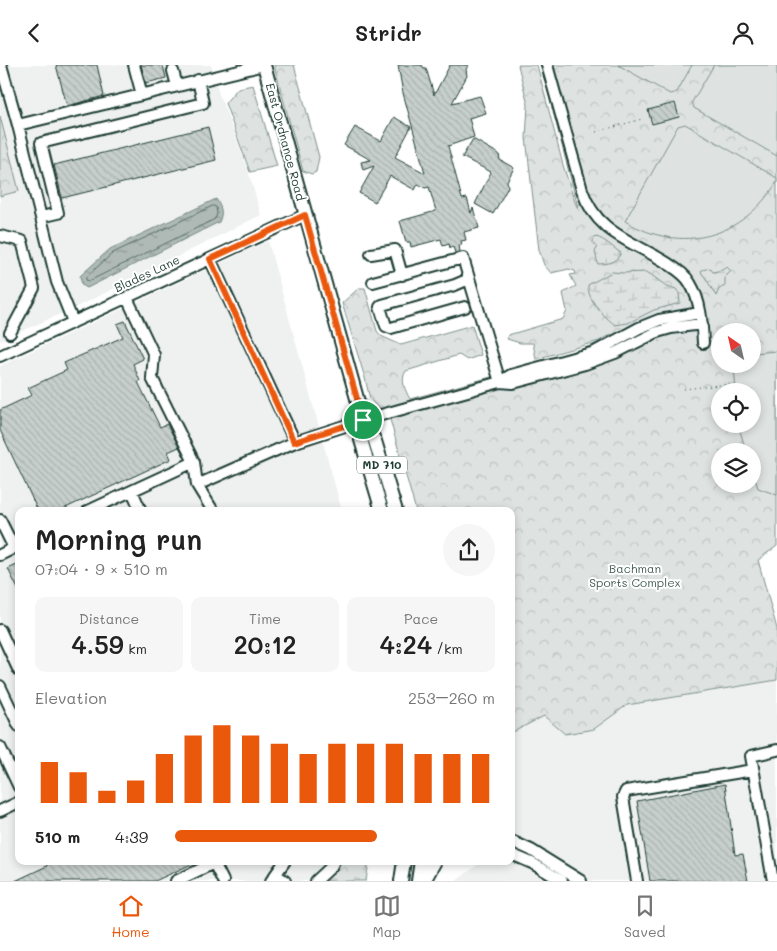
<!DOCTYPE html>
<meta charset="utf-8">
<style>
:root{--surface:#fff;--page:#f6f6f6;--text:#222;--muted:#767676;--line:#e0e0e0;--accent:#ea580c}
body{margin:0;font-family:Mali,sans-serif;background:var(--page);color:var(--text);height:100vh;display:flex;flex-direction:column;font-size:19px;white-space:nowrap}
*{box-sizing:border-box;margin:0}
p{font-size:16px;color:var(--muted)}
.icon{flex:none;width:28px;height:28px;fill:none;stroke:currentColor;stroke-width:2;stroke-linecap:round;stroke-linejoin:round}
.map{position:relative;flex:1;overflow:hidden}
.details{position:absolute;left:15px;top:442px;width:500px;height:358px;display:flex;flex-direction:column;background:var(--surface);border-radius:10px;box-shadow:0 2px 8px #0003}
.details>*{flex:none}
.needle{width:32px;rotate:326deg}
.fabs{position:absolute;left:711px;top:258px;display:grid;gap:10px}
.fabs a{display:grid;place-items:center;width:50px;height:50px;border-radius:50%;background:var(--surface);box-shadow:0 2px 8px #0003;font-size:25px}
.pin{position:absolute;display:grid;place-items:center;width:42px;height:42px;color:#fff;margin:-21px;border:2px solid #fff;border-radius:50%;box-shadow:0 1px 5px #0007}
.round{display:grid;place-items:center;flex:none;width:52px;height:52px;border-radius:26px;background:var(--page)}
.overview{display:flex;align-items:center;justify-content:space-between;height:85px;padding:0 20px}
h1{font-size:28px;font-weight:600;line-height:38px}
.figures{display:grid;grid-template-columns:repeat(3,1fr);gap:8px;height:85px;padding:5px 20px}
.figures div{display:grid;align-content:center;border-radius:10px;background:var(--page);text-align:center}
.figures b{font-size:25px;font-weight:600}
.figures small{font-size:14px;font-weight:400}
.figures p{font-size:14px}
.chart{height:140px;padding:10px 20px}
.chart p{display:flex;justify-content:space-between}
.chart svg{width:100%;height:90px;margin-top:5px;stroke:var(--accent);stroke-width:6}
ul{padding:0 20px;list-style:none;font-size:16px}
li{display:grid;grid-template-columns:80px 60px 1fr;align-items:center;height:38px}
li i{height:12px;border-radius:6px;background:var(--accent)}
header{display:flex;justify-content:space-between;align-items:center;height:65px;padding:0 20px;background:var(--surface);font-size:22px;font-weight:600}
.tab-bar{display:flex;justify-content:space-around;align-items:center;height:70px;border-top:1px solid var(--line);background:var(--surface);font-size:14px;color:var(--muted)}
.tab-bar a{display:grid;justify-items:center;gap:2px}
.tab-bar .selected{color:var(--accent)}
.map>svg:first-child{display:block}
</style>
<header><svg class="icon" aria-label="back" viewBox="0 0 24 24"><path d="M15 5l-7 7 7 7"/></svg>Stridr<svg class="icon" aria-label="person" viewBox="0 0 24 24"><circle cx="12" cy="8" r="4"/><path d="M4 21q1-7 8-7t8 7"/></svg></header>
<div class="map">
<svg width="777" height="816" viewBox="0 0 777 816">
<defs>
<pattern id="forest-crowns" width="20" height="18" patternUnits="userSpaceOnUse" patternTransform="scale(1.25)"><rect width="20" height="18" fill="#dee3e2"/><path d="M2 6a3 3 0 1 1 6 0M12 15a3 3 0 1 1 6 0" fill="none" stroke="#bec4c2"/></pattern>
<pattern id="wetland-marsh" width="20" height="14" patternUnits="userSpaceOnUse" patternTransform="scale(1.25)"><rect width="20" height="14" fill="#dee3e2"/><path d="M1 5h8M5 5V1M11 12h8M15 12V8" fill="none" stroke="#bec4c2"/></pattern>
<pattern id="water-ripples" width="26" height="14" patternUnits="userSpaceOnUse" patternTransform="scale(1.25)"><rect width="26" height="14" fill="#afbab7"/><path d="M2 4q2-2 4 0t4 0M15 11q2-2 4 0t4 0" fill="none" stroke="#8e9896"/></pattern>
<pattern id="building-back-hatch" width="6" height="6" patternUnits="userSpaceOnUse" patternTransform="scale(1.25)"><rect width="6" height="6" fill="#c7cfcc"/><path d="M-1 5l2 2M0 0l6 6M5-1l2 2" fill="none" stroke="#aab3b0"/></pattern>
</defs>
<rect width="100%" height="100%" fill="#fff"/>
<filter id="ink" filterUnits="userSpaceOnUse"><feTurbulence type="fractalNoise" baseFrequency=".02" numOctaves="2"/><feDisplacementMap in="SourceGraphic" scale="10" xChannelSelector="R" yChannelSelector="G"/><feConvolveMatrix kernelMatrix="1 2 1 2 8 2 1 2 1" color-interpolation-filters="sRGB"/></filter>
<g filter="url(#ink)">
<!-- built -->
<path fill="#eef1f0" d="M0 0H211L219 29 248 105 261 150 85 238 0 276Z
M268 176 342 446H19V796H340L336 804 324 816H0V301Z
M777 615V816H456L483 796H511V668L544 651 565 669 594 664 627 640Z"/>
<!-- forest -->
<path fill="url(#forest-crowns)" stroke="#7e908b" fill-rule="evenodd" d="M274 0H294L319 92 316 107 312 109 303 106Z
M518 0H537L563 100 575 137 579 146 541 0H777V481L758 495 777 564V615L627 640 594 664 565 669 544 651 511 668V446H416L387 344H379L370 334 365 313 342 238 359 223H365L377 266 381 271 401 280 472 260 481 290 467 295 459 290 406 306C400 315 405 325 410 334L491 312 522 301 580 285 612 272 611 269 599 276 536 294 533 278H520L507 274 508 270 563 254 567 246 563 228 576 221 570 210 576 209 575 206 569 204 551 208 544 200 539 185 526 73 528 40ZM720 266H752V299H720ZM720 326H752V359H720ZM720 386H752V419H720Z
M253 20 277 101 250 107 225 38 238 23Z
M0 51 19 126 0 131Z
M340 796H369L366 816H324L336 804Z"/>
<!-- wetland -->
<path fill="url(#wetland-marsh)" stroke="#7e908b" d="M596 172C605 174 613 183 621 188 616 198 608 199 598 199L595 187 597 183 593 178V175Z
M727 202 731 206 725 212V221L719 224 716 231C711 223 708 215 701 207L702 205 710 203 713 207 722 205Z
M612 207 623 208 646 207 650 209 665 220 676 224 679 228 680 238 654 245 628 258 615 260C604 251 587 235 588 220Z"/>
<!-- pitch -->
<path fill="#dee3e2" stroke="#7e908b" d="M618 0H692L677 27 670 29Z
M714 0H777V91L694 43 692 37Z
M685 59 777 113V117C742 173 682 190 625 156L678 61Z
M777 286V430L758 423 753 407 752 386H746L738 359H752V326H736L734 302 737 299H752L753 288Z"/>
<!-- water -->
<path fill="url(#water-ripples)" stroke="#758883" d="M216 134C222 143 223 148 219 157L87 223 82 220 80 211 110 184Z"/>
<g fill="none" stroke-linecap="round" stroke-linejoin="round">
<!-- shore -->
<path stroke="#596f68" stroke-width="1" d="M213 141 216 142 217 149 215 154 89 216 86 215V212L113 188Z"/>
</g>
<!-- building -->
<path fill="url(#building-back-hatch)" stroke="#1f3d34" d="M56 0H97L104 31 67 41Z
M141 0H163L166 13 146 18Z
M398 0H422L424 3H426L434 30 450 0H469L466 4 467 11 452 38 480 31 486 48 469 53 474 72 448 81 462 134 467 133 471 148 473 143 479 163 464 167 466 175 461 176 462 180H459L460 187 455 188 453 182 450 183 449 179 443 181 441 174 411 182 410 177H406L400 156 436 146 429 122 425 123 418 119 415 125 390 111 375 137 359 128 374 101 363 105 361 97 371 95 344 80 355 62 381 76 394 52 411 62 395 92 425 108 403 28Z
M675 38 679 52 652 59 648 45Z
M208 62 216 95 62 133 54 100Z
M473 74 499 89 500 95 514 103 507 116 508 122 493 149 475 139 491 107 462 92Z
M125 256 143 294 133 299 140 316 138 317 160 362 167 359 179 382 168 387 171 394 59 446H38L0 365V345L32 330 28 323 67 305 64 298 123 272 117 259Z
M19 499V526L8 504Z
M725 719 735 790 743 789 748 816H650L637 736Z
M45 796H198L155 816H15L47 801Z"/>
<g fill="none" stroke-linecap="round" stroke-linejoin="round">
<defs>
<path id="minor" d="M1 0 18 60 57 217 73 257
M134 0 142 30
M547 0 582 125C597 169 631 175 667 198 676 204 685 209 690 218 701 236 702 258 703 278
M173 6 177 21
M18 60 264 0
M41 152 58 148 41 78 203 38 198 15
M0 171 22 176 34 223 10 268
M371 189 395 185 402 210
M210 194 295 377
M127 233 154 290 152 313 194 397 197 420
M465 242 391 263 386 261 380 242 382 240 455 220 469 214
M0 291 305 150
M500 317 511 310 595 287 639 263 659 255 700 248
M500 317 513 318 585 299 615 288 657 267 671 263 702 259
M132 426 141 446
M88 446 194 397
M213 446 197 420 295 377 363 355 500 317 463 193 373 217
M0 455 14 483 19 480
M0 490 14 483
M0 565 19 606
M0 621 19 661
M0 682 19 722
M0 746 19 737
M511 776 531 785 581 816
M511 789 532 798 562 816
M213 796 223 816
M276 810 285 816
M176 816 214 798
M271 816 285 796
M316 816 331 802 334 796
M637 816 623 732 626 726 753 705
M773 816 751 691 777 685"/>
<path id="major" d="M264 0 363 355 375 376 396 446
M363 355 361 375 382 446
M401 816 404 796
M418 816 421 796
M424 816 435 796"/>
</defs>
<!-- minor casing -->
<use href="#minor" stroke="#1f3d34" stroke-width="14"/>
<!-- major casing -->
<use href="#major" stroke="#1f3d34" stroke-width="16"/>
<!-- path -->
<path stroke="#1f3d34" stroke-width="1" stroke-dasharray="1 4" stroke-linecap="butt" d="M596 67 642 54
M684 324 729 319"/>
<!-- minor -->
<use href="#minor" stroke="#fff" stroke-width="10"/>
<!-- major -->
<use href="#major" stroke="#fff" stroke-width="12"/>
</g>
</g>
<g fill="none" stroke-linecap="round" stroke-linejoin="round" filter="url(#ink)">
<defs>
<path id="route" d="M305 150 363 355 294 377 210 194Z"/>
</defs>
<!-- route casing -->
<use href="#route" stroke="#fff" stroke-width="10"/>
<!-- route -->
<use href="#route" stroke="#ea580c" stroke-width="6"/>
</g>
<g text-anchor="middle" stroke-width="4" stroke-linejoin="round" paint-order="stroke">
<!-- shield labels -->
<rect fill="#fff" stroke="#627771" stroke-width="1" x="357" y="391.5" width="50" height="17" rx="4"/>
<g font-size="11" font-weight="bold" fill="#1f3d34">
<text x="382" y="404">MD 710</text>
</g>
<!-- street labels -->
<g font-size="12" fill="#1f3d34" stroke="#fff">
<text transform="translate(285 77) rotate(75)" y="4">East Ordnance Road</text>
<text transform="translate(147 209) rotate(-25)" y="4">Blades Lane</text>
</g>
<!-- park labels -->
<g font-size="12" fill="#455e57" stroke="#fff">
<text x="635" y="508">Bachman<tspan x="635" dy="14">Sports Complex</tspan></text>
</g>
</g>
</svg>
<div class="fabs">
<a><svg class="needle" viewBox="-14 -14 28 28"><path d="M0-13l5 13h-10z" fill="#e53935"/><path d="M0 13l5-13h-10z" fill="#767676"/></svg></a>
<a><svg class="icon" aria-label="locate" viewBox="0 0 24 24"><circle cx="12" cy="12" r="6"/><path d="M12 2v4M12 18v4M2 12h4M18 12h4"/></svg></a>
<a><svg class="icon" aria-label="layers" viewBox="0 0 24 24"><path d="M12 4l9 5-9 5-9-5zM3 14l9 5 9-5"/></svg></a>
</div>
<div class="pin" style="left:363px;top:355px;background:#1e9e55"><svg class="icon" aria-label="arrive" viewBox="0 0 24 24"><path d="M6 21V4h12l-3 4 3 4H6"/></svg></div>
<section class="details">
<div class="overview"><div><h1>Morning run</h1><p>07:04 · 9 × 510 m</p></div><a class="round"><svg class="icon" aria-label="share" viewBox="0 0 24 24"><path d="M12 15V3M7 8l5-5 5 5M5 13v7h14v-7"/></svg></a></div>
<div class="figures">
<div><p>Distance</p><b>4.59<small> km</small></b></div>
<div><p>Time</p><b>20:12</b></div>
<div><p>Pace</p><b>4:24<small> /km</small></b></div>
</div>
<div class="chart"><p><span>Elevation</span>253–260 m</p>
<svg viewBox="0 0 160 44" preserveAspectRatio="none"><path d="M5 44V24M15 44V29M25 44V38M35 44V33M45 44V20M55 44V11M65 44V6M75 44V11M85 44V15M95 44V20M105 44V15M115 44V15M125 44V15M135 44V20M145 44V20M155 44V20"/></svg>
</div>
<ul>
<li><b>510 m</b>4:39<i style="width:63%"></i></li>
</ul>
</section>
</div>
<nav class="tab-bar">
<a class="selected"><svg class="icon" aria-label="home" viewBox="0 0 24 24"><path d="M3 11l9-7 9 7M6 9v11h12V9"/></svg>Home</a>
<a><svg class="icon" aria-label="map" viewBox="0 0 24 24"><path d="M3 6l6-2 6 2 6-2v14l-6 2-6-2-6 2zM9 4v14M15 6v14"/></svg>Map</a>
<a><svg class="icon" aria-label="saved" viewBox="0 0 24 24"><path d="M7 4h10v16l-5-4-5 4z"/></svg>Saved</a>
</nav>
